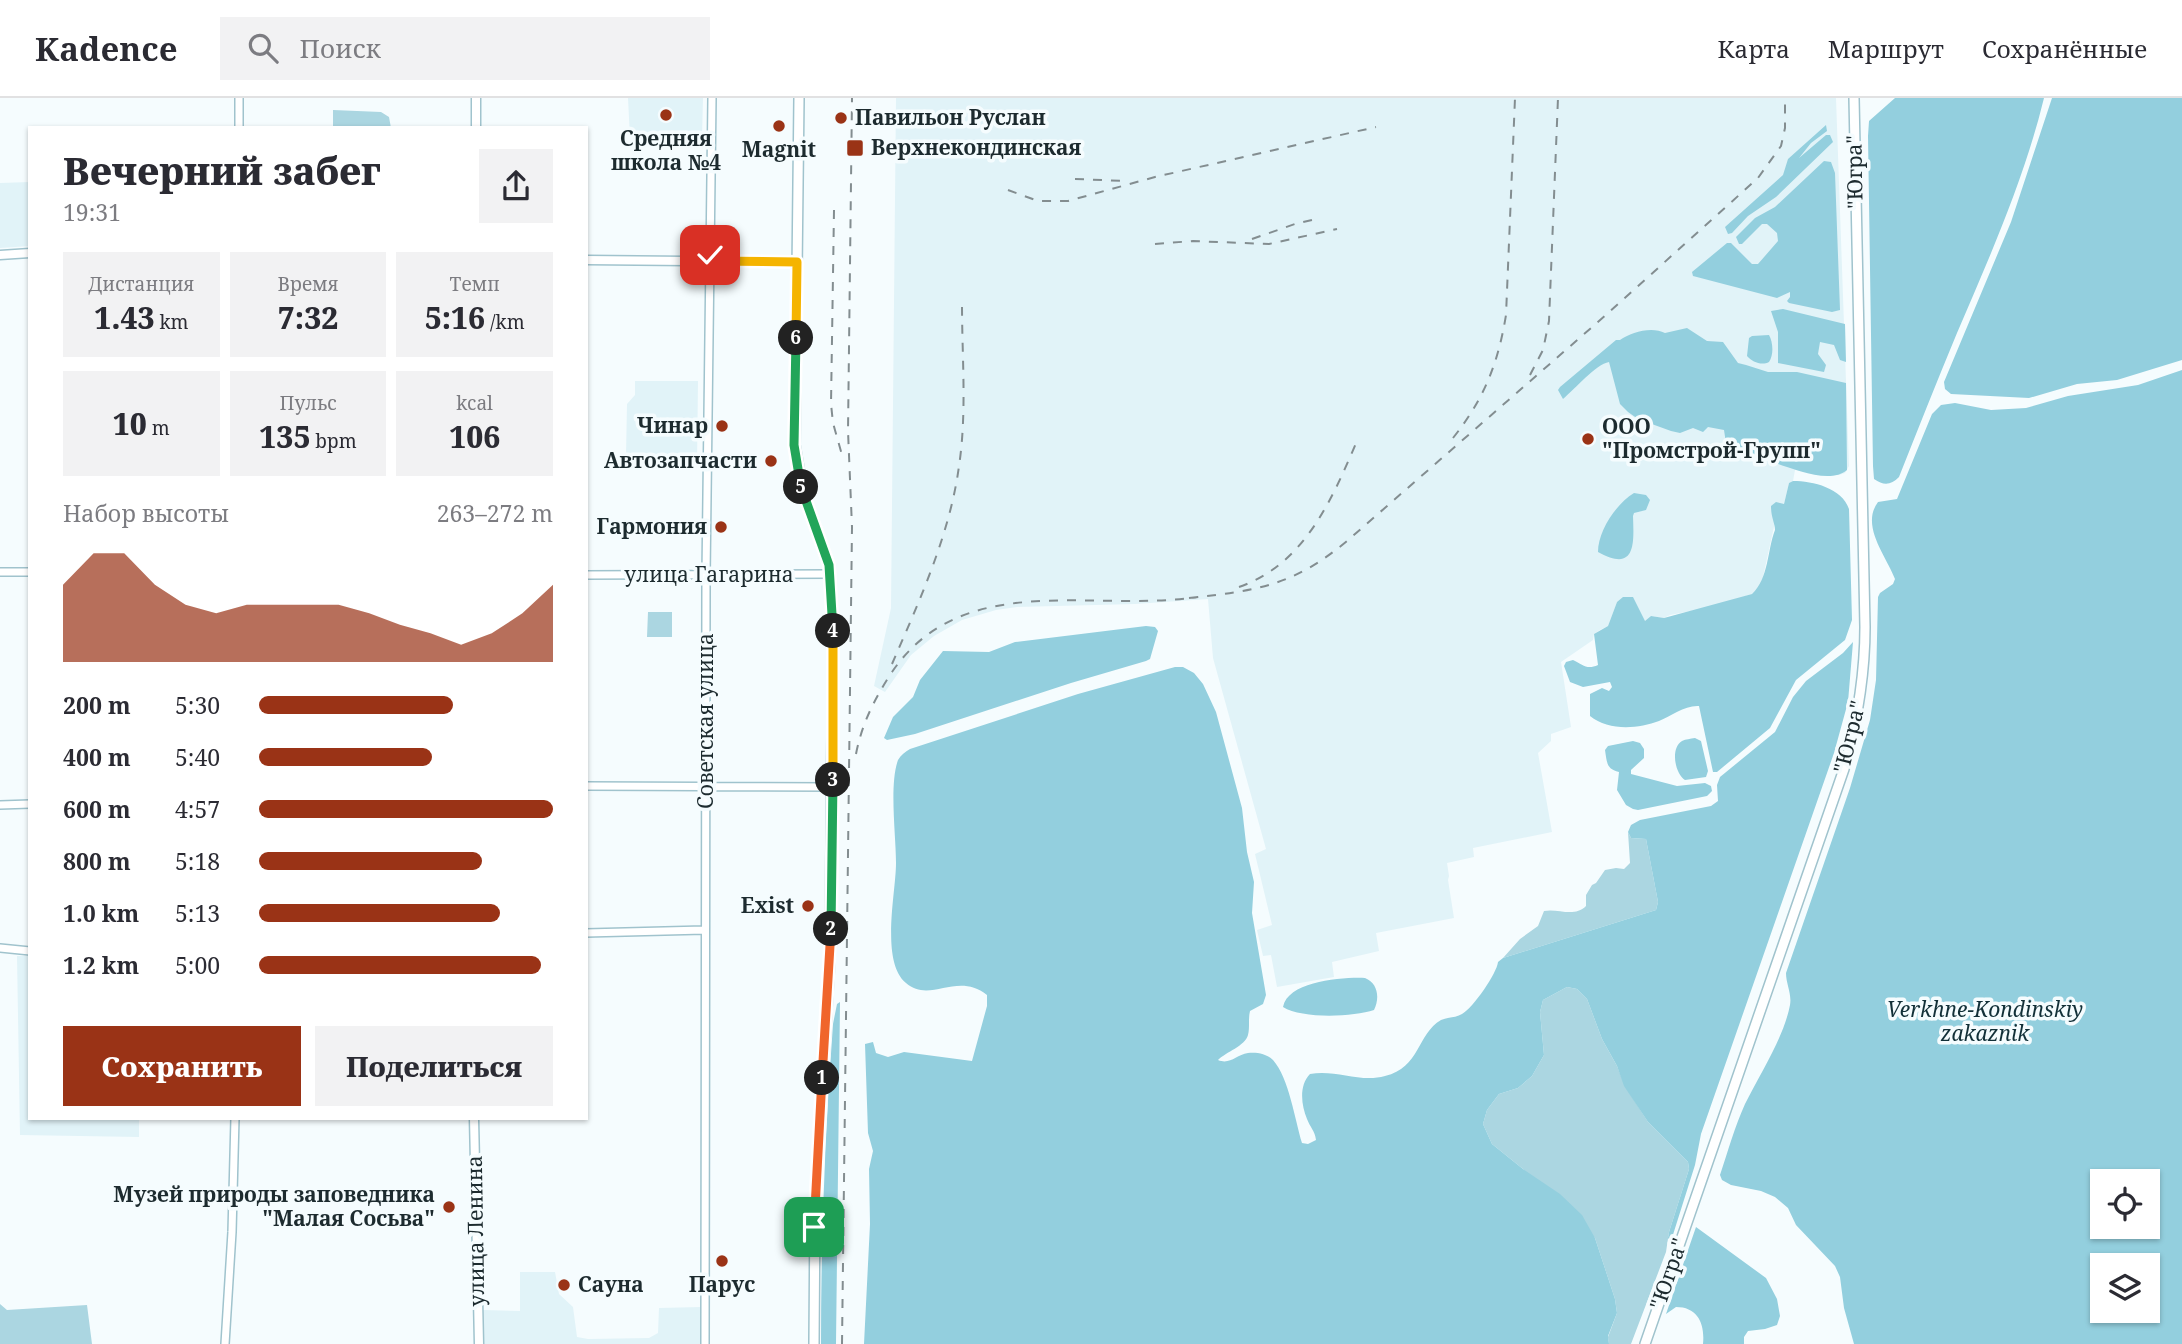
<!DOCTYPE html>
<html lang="ru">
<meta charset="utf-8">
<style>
:root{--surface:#fff;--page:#f2f2f3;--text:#2b2b33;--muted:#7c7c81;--line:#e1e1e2;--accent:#9a3316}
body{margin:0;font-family:"Noto Serif",serif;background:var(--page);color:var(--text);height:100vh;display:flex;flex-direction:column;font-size:26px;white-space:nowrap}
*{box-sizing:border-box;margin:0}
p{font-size:23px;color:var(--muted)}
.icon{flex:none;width:38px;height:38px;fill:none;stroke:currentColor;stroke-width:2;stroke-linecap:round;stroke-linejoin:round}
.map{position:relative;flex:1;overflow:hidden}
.panel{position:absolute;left:28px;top:28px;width:560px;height:994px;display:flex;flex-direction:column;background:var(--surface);border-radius:0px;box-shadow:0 2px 5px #0004}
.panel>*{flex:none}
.buttons{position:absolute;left:2090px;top:1071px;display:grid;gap:14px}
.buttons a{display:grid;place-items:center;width:70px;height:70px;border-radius:0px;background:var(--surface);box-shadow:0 2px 5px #0004;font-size:35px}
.pin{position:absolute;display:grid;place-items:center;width:60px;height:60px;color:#fff;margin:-30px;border-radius:14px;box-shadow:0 4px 10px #0006}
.km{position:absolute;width:35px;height:35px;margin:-18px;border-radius:50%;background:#222;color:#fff;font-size:19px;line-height:35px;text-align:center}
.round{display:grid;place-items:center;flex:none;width:74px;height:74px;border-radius:0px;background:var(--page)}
.headline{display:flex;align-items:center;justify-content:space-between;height:119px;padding:0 35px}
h1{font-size:38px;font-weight:800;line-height:52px}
.stats{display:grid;grid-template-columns:repeat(3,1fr);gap:10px;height:119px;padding:7px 35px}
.stats div{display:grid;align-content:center;border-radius:0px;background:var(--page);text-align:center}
.stats b{font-size:30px;font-weight:800}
.stats small{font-size:19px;font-weight:400}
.stats p{font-size:19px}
.chart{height:196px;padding:14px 35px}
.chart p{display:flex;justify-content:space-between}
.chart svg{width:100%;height:126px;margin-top:7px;fill:var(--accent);opacity:.7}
.primary-button{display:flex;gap:14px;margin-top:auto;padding:14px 35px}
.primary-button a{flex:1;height:80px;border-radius:0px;background:var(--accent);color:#fff;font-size:28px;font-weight:800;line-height:80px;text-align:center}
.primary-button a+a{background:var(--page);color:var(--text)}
ul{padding:0 35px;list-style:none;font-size:23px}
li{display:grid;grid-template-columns:112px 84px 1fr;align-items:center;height:52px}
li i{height:18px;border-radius:9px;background:var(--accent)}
header{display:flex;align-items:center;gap:42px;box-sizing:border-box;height:98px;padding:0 35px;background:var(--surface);border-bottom:2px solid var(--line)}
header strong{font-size:33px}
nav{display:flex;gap:38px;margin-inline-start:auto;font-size:24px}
.search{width:490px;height:63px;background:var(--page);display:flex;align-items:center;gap:18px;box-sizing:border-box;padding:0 24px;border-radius:0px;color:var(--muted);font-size:26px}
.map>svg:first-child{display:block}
</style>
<header>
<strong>Kadence</strong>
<div class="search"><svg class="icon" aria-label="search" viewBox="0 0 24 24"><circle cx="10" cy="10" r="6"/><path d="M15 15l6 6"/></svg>Поиск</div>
<nav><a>Карта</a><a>Маршрут</a><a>Сохранённые</a></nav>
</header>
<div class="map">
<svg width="2182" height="1246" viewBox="0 0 2182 1246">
<rect width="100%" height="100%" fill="#f5fcfe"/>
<!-- built -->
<path fill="#e1f3f8" d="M628 0H703L702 40H669L668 34H662V40H630Z
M896 0H1836L1849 368 1845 375 1839 377 1795 372 1793 383 1789 385 1784 406H1779L1763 479 1759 490 1752 496 1707 510 1670 517 1664 520 1651 518 1645 524 1617 504 1608 528 1600 532 1594 536 1593 542 1561 564 1571 629 1551 636V643L1538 655 1552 734 1473 750 1474 759 1447 765 1449 778 1448 782 1454 820 1376 835 1379 853 1332 864 1334 879 1277 889 1271 857 1263 858 1257 832 1272 827 1255 756 1266 751 1213 560 1208 501 1135 506 1017 509 996 512 962 522 934 538 911 557 885 594 874 588 891 510Z
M30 84V148L0 150V85Z
M635 283H698L697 368H649L626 357 627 306 635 297Z
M17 858H30V1020H139V1039L20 1037Z
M520 1174H555L559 1196 573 1209 577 1239 588 1241 649 1240 658 1235 659 1210 701 1209V1246H483V1212L520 1213Z"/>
<!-- green -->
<path fill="#abd6e1" d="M333 12 381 14 389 19 391 30H333Z
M648 514H672V539H647Z
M1628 734 1631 740 1646 741 1658 804 1656 812 1503 860 1520 841 1538 828 1544 813C1558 810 1574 820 1586 808V797L1592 787 1596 785 1605 772 1616 770 1624 771 1630 765Z
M1567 889 1577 891 1587 901 1602 941 1617 968 1625 988 1648 1024 1688 1064 1689 1071 1669 1134 1666 1154 1631 1246H1609L1608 1239 1617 1215 1615 1201 1595 1140 1523 1071 1492 1046 1483 1026 1487 1012 1499 996 1518 990 1532 978 1544 957 1540 914 1543 902Z
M0 1206 7 1212 87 1207 92 1246H0Z"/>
<!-- forest -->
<path fill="#93cfde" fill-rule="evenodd" d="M1895 0H2044C2024 82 1990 158 1957 235 1937 283 1918 331 1899 379 1891 387 1884 388 1874 381L1873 368 1868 38 1869 23Z
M2052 0H2182V262L2117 282 2077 286 2029 300 1951 296 1945 291 1944 284 2011 124Z
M1826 27 1827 33 1811 45 1799 60 1826 37H1830L1833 44 1776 99 1748 118 1732 135 1728 136 1725 129 1783 77 1788 61Z
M1824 63 1831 64 1835 75 1840 212 1832 214 1789 205 1787 203 1790 199V194L1777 200 1693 178 1692 174 1727 145H1731L1752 166H1758L1778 143 1777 135 1767 126H1762L1742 146H1739L1736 139 1755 120 1775 109Z
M1783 211 1845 226 1846 264 1840 262 1834 247 1820 244 1818 256 1826 267 1824 274 1778 265V234L1771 213Z
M1687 230 1707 243 1723 244 1738 265 1746 267 1768 274H1797L1846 285 1847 372C1831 386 1796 372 1778 366L1772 353 1766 351 1755 356 1730 351 1726 345 1724 332 1708 329 1703 334 1693 330 1680 335 1671 333 1638 321 1628 314 1620 306 1609 264C1596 266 1575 291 1563 301L1558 292 1560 289 1616 242H1620C1631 234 1652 228 1665 235Z
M1769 237C1773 244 1774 257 1769 264 1762 268 1752 264 1747 258L1749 240 1752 238Z
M2182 272V1246H1854L1844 1210 1840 1179 1835 1168 1796 1127 1788 1110 1775 1099 1761 1093 1731 1087 1722 1082 1720 1077C1728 1053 1735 1028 1745 1006 1760 976 1784 939 1790 907 1792 896 1786 886 1786 875L1850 690 1870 622 1876 582 1878 499 1880 495 1893 486 1895 481C1887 459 1860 428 1878 404L1897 401 1932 316 1941 307 1955 305 1991 312 2026 310 2068 298 2138 287ZM2102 1083H2147V1129H2102ZM2102 1167H2147V1213H2102Z
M1793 383C1813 383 1842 390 1849 411L1852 522 1845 542 1796 582 1770 630 1717 674H1713L1699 608C1685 607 1671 618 1659 623 1638 631 1608 633 1590 618V596L1602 590 1609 593 1612 589 1610 584 1583 589 1570 584 1564 568 1566 564 1573 562C1583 567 1587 572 1598 567L1594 536 1608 528 1617 504 1623 499H1633L1645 523 1651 518 1664 520 1752 496C1769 480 1767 453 1775 432 1775 425 1771 420 1771 408L1776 404 1784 406 1789 385Z
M1634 395 1646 397 1650 402 1646 412 1634 415 1633 418C1634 446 1636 475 1598 454 1598 433 1616 406 1634 395Z
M1146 528 1155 529 1158 533 1150 561 1146 563 1071 585 915 636 887 642 884 640 893 619 913 599 920 582 943 553 989 554 1015 544Z
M1853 544 1848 604 1834 655 1701 1036 1695 1067 1671 1143 1668 1140 1669 1134 1689 1071 1688 1064 1648 1024 1624 988 1617 968 1602 941 1587 901 1577 891 1567 889 1543 902 1540 914 1544 957 1532 978 1518 990 1499 996 1487 1012 1483 1026 1492 1046 1523 1071 1560 1096 1582 1117 1595 1140 1615 1201 1617 1215 1608 1238 1609 1246H864L870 1126 869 1071 873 1053 868 1035 865 946 873 944 876 955 888 959 904 954 972 963 987 908V897C957 873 930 906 906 885 880 863 896 795 896 765 896 737 889 687 898 662 901 657 905 654 910 651L1078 596 1175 569H1183L1194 575 1203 586 1216 614 1242 710 1247 754 1254 784 1252 815 1266 897 1263 906 1250 913C1248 921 1250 929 1248 937 1245 948 1226 954 1218 962 1230 967 1236 957 1248 955 1257 954 1267 956 1273 962 1289 980 1295 1022 1302 1045L1308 1046 1316 1042C1315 1033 1310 1029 1307 1021 1301 1007 1299 987 1310 976 1335 971 1360 985 1385 978 1420 970 1417 936 1441 922 1447 919 1456 920 1462 916 1473 910 1497 875 1498 864L1503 860 1656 812 1658 804 1646 741 1631 740 1628 734 1631 727 1640 722 1711 708 1718 703 1717 687 1720 679 1775 634 1793 599 1806 583 1843 555Z
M1695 640 1701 643 1708 673 1706 679 1685 682C1675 676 1670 650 1682 643 1686 641 1690 641 1695 640Z
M1633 643 1640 645 1644 651V660L1631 672V676L1677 688 1705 685 1711 688 1712 693 1707 698 1638 712 1633 711 1626 707 1617 692 1619 674C1606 671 1607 664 1605 652L1608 648Z
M1365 880C1378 885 1380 900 1374 912 1353 919 1302 921 1283 909 1288 883 1343 879 1365 880Z
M840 904 836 1246H821C821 1139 825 1033 833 926L837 906Z
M1696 1129 1766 1180 1777 1201 1780 1218 1777 1227 1765 1231 1748 1233 1744 1239V1246H1703C1705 1226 1698 1209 1676 1209L1666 1216Z"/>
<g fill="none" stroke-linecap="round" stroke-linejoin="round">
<defs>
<path id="tertiary" d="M239 30V0
M0 474H30
M586 477 831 476
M586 688 832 689
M0 707 30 706
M586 835 704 832
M0 850 30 853
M225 1246 232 1134 235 1020
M705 1246 706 477 712 0"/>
<path id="secondary" d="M476 30V0
M0 157 30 155
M586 162 797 164
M474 1020 479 1246"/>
<path id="primary" d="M799 0 795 347 803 394 829 467 833 528 830 861 815 1105 814 1246"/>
<path id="trunk" d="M1645 1246 1844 671C1857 624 1865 578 1865 529L1854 0"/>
</defs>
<!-- tertiary casing -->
<use href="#tertiary" stroke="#a0c3cd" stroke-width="10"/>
<!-- secondary casing -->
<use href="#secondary" stroke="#a0c3cd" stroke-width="11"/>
<!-- primary casing -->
<use href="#primary" stroke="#a0c3cd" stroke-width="12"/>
<!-- trunk casing -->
<use href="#trunk" stroke="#a0c3cd" stroke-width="12"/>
<!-- tertiary -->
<use href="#tertiary" stroke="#fff" stroke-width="7"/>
<!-- secondary -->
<use href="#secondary" stroke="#fff" stroke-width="8"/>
<!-- primary -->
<use href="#primary" stroke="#fff" stroke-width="9"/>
<!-- trunk -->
<use href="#trunk" stroke="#fff" stroke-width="9"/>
<!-- rail -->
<path stroke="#838d90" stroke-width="2" stroke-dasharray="9 9" stroke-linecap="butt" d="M1075 81 1124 83
M1008 92 1038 103H1068L1155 79 1376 29
M834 112 831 306 833 325 842 357
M1252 141 1295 126 1320 120
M1155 146 1193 143 1269 146 1337 131
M1530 277 1543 252 1549 223 1558 0
M1453 340C1484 301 1498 266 1506 217L1515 0
M1239 489C1305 466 1332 401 1357 343
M1189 500C1256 493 1293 488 1347 443L1607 216 1758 80 1781 48 1785 30V0
M892 566C919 504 950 436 959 368 967 315 962 260 962 207
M856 656C862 625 875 600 892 574 963 470 1094 515 1198 499
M842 1246 852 429 848 333 852 0"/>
</g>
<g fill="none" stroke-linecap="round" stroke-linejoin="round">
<defs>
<path id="split-1" d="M814 1129 822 980"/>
<path id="split-2" d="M822 980 831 831"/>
<path id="split-3" d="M831 831 833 682"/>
<path id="split-4" d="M833 682V533"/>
<path id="split-5" d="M801 389 829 467 833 533"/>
<path id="split-6" d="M796 240 794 347 801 389"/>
<path id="split-7" d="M710 157V163L797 164 796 240"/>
</defs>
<!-- split-1 casing -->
<use href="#split-1" stroke="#fff" stroke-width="14"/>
<!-- split-2 casing -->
<use href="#split-2" stroke="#fff" stroke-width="14"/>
<!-- split-3 casing -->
<use href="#split-3" stroke="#fff" stroke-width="14"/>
<!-- split-4 casing -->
<use href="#split-4" stroke="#fff" stroke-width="14"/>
<!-- split-5 casing -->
<use href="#split-5" stroke="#fff" stroke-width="14"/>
<!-- split-6 casing -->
<use href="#split-6" stroke="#fff" stroke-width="14"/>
<!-- split-7 casing -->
<use href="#split-7" stroke="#fff" stroke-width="14"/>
<!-- split-1 -->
<use href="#split-1" stroke="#f0652b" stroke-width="9"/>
<!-- split-2 -->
<use href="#split-2" stroke="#f0652b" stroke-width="9"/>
<!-- split-3 -->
<use href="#split-3" stroke="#22a559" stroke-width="9"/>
<!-- split-4 -->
<use href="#split-4" stroke="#f5b400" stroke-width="9"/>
<!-- split-5 -->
<use href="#split-5" stroke="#22a559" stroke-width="9"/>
<!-- split-6 -->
<use href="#split-6" stroke="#22a559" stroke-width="9"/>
<!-- split-7 -->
<use href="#split-7" stroke="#f5b400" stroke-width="9"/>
</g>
<!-- markers -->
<g fill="#9a3316" stroke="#f5fcfe" stroke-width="2.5">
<circle cx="666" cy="17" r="7"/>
<circle cx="841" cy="20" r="7"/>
<circle cx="779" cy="28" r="7"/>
<rect x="846" y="41" width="18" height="18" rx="3.5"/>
<circle cx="722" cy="328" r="7"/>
<circle cx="1588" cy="341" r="7"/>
<circle cx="771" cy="363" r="7"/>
<circle cx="721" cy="429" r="7"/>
<circle cx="808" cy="808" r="7"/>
<circle cx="449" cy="1109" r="7"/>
<circle cx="722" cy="1163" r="7"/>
<circle cx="564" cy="1187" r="7"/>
</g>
<g text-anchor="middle" stroke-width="7" stroke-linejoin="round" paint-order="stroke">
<!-- poi labels -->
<g font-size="21" font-weight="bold" fill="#1d2b2f" stroke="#f5fcfe" text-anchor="end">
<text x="855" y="27" text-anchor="start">Павильон Руслан</text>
<text x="666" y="48" text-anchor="middle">Средняя<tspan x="666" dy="24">школа №4</tspan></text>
<text x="871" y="57" text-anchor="start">Верхнекондинская</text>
<text x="779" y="59" text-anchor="middle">Magnit</text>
<text x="708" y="335">Чинар</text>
<text x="1602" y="336" text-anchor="start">ООО<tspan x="1602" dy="24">"Промстрой-Групп"</tspan></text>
<text x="757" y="370">Автозапчасти</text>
<text x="707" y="436">Гармония</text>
<text x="794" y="815">Exist</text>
<text x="435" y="1104">Музей природы заповедника<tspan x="435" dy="24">"Малая Сосьва"</tspan></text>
<text x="578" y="1194" text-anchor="start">Сауна</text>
<text x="722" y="1194" text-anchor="middle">Парус</text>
</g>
<!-- street labels -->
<g font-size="21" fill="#1d2b2f" stroke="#f5fcfe">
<text transform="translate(1855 74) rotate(-91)" y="7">"Югра"</text>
<text x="709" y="484">улица Гагарина</text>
<text transform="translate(706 623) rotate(-90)" y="7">Советская улица</text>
<text transform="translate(1850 639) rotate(-76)" y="7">"Югра"</text>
<text transform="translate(476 1133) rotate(-91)" y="7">улица Ленина</text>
<text transform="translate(1669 1176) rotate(-71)" y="7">"Югра"</text>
</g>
<!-- park labels -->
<g font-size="21" font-style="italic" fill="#123038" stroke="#f5fcfe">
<text x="1985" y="919">Verkhne-Kondinskiy<tspan x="1985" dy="24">zakaznik</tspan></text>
</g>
</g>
</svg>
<div class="buttons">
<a><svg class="icon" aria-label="locate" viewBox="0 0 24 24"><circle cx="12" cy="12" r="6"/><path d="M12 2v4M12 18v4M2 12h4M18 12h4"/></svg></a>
<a><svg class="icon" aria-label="layers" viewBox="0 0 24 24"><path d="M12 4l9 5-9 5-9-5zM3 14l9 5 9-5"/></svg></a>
</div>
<div class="pin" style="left:814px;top:1129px;background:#1e9e55"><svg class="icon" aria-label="arrive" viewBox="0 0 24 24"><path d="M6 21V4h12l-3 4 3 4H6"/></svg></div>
<div class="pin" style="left:710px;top:157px;background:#d93025"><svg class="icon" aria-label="check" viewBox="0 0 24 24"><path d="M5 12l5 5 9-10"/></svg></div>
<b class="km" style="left:822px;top:980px">1</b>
<b class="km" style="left:831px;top:831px">2</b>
<b class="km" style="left:833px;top:682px">3</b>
<b class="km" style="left:833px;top:533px">4</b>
<b class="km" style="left:801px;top:389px">5</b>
<b class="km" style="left:796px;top:240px">6</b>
<section class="panel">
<div class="headline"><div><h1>Вечерний забег</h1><p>19:31</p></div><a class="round"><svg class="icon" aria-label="share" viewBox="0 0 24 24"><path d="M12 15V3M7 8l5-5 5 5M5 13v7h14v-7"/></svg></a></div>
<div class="stats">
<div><p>Дистанция</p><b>1.43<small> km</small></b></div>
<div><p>Время</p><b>7:32</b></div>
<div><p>Темп</p><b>5:16<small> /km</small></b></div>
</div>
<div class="stats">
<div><b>10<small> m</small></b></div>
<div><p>Пульс</p><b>135<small> bpm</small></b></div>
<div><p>kcal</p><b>106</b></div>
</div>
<div class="chart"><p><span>Набор высоты</span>263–272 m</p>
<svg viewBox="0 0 160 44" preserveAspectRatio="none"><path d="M0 44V17L10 6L20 6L30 17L40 24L50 27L60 24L70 24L80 24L90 24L100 27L110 31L120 34L130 38L140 34L150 27L160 17V44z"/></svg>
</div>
<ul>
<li><b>200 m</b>5:30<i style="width:66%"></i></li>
<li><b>400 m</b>5:40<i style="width:59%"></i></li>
<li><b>600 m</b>4:57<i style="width:100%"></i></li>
<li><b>800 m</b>5:18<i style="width:76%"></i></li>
<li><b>1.0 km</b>5:13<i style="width:82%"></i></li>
<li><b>1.2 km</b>5:00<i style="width:96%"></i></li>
</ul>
<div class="primary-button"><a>Сохранить</a><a>Поделиться</a></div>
</section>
</div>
